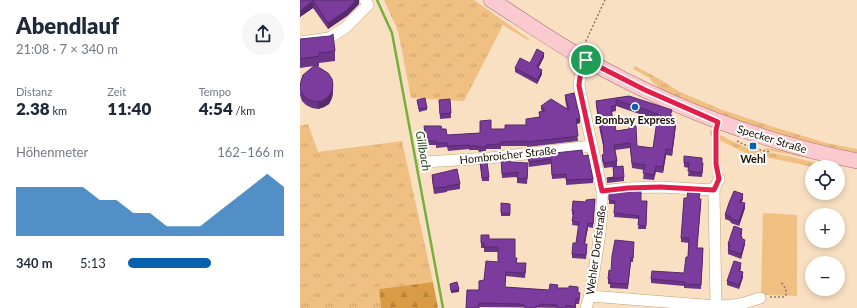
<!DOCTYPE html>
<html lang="de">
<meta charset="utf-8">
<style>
:root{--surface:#fff;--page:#f6f6f7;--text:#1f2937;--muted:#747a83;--accent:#0861ae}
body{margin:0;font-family:Lato,sans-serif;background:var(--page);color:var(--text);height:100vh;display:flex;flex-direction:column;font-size:15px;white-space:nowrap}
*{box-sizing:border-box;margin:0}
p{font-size:13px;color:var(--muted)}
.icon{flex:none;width:22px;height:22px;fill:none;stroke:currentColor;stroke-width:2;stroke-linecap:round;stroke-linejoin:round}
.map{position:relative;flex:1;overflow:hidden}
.details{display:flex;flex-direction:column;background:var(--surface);width:300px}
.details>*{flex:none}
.controls{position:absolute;left:505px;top:160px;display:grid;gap:8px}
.controls a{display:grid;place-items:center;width:40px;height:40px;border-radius:50%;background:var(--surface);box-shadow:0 2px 6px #0003;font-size:20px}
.pin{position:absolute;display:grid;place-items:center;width:34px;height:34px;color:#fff;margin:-17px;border:2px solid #fff;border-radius:50%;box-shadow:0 1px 4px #0007}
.round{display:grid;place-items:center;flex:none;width:42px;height:42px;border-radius:21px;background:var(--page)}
.head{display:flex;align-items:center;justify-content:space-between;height:68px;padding:0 16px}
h1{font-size:22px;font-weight:800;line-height:30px}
.metrics{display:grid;grid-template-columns:repeat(3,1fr);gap:6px;height:68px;padding:4px 16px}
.metrics div{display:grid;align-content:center}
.metrics b{font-size:17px;font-weight:800}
.metrics small{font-size:11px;font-weight:400}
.metrics p{font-size:11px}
.chart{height:112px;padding:8px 16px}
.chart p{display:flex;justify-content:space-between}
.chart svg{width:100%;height:72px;margin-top:4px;fill:var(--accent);opacity:.7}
ul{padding:0 16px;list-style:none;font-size:13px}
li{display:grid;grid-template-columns:64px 48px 1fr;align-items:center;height:30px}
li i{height:10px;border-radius:5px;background:var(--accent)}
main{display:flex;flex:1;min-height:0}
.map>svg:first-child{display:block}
</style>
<main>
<section class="details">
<div class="head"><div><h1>Abendlauf</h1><p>21:08 · 7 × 340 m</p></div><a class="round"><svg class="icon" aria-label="share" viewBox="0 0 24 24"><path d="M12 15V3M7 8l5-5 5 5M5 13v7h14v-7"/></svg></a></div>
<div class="metrics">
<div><p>Distanz</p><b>2.38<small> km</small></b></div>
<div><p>Zeit</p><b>11:40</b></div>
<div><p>Tempo</p><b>4:54<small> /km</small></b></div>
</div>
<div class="chart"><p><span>Höhenmeter</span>162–166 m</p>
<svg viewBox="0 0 160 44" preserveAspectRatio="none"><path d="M0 44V14L10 14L20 14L30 14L40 14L50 22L60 22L70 30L80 30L90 38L100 38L110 38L120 30L130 22L140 14L150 6L160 14V44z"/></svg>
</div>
<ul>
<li><b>340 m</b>5:13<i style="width:53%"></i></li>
</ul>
</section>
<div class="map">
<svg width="557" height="308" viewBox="0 0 557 308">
<defs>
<pattern id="grass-tufts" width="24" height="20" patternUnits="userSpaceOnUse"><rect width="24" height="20" fill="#f0bf82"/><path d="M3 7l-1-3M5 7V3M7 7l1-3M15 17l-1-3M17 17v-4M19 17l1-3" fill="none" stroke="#cda36e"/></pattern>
<pattern id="forest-firs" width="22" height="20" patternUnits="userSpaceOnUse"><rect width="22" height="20" fill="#d99b43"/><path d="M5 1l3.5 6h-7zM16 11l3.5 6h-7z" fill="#ba8439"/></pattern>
</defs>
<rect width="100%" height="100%" fill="#fae0c2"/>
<!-- grass -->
<path fill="url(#grass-tufts)" d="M84 0H174L229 39 228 40 203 25 164 101 111 98 98 31Z
M335 66 361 80 380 92 420 109 477 128 526 143 557 149V155L468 133 366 93 351 81 350 78 333 69Z
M8 124 18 152 102 141 133 282 79 289 81 308H0V126Z
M410 130 442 146 455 150 488 156 533 167H514L445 153 410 135Z
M465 148 481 150 557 167V169L489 154 465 150Z"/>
<!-- forest -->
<path fill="url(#forest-firs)" d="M133 282 138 308H81L79 289Z"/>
<!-- park -->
<path fill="#f0bf82" d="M463 213 497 215V296L461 295Z"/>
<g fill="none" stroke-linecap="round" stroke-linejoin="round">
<!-- stream -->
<path stroke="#75af3c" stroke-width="2.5" d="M77 0 92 33 143 308"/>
<defs>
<path id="minor" d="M0 42 29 38 45 28 68 5 65 0
M124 162 190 158 292 146
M302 191 328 188 360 187 414 190
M290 296 416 306C435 306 442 304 460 298
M286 308C291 294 293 280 295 265 299 241 303 217 302 191L279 86C279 77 282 69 286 60
M416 308 414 190 419 179"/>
<path id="major" d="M191 0C220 18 248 38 278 55 365 105 459 141 557 161"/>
</defs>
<!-- minor casing -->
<use href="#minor" stroke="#c8a06f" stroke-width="12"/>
<!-- major casing -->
<use href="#major" stroke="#ab7172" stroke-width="16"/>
<!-- path -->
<path stroke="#8e7963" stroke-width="1.5" stroke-dasharray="2 2" stroke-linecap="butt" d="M284 45 305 0
M416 133V165L417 169
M437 141C448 147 459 150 471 152
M470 297H483L486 295C487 290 484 286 481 282"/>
<!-- minor -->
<use href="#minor" stroke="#fff" stroke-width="11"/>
<!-- major -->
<use href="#major" stroke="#fbcad0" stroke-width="15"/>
</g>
<!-- wall -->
<path fill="#6b3487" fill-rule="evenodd" d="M0 0H59V4L47 16 28 29 13 8 0 17Z
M0 39 35 51V61L19 63V66H16L33 92 32 98 29 104 24 107 18 109 12 108 6 105 2 101 0 95 1 81 14 66 0 68Z
M244 57 238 68 242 74 237 84 215 72V68L230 63Z
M265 95 280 123 276 124 278 141 227 147V146H201V149H186V151L179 152 178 150H169V149L148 151 147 147 136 148V145H126L124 126 142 129 147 135 180 133 191 129H205L226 125 239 117V112L242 111 241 110V106L267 110 265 99Z
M329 96 372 115V117L376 125 372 156 366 155 363 173 356 172 354 180 343 179 344 170 332 168 330 148 315 150 317 161V166L324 177V181L307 183V178L313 177V167L304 168 302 160V155L304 154 303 145 300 132 296 106V101ZM316 106 357 120 353 148 337 146 329 129 316 131 313 124 312 112 316 111Z
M117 100 127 108V110L119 112Z
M139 100 151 113V118L140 119Z
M228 156H283L293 179V183L266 185V178L252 179 251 164 229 167Z
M201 159 228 168 227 184 217 183V177L202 178Z
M180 162 189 177V181H182Z
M384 163H402L403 168 402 177 388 176 389 168 384 167Z
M132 175 160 184V189L147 191V192L134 194 132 180Z
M309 193 341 201H347L346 229H338L339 219 314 217 315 204H309Z
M295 199 293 228 288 227 285 244 287 248 286 259 272 258V254L276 243 279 226 272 225 273 215H272V211L286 202Z
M400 199 401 204 397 248 403 252 401 289 384 288V286L351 283V279L384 273 388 257 389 243 381 242V238Z
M443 199 441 202 445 208 439 226 431 223 430 221 425 219V215Z
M201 203 210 204V216H201Z
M442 233 441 237 445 244 441 259 428 254V244Z
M181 235 189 239 215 258 217 263 226 268 225 278 206 276 205 287 249 290 257 288 278 292 280 297 279 304H276V308L179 307V290L184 280 198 262V252H184V248H181Z
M334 247 333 262H331L328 289 310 288V284H308V279L311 271Z
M441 267 440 271 443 277 439 289 427 285V281Z"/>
<!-- shaded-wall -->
<path fill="#572a6e" d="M56 0H59V4L47 16 28 29V23Z
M13 1V8L0 17V11Z
M244 53V57L237 71V67Z
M242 70V74L237 84V80Z
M33 85V92L32 98 29 104 24 107 18 109V102Z
M280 118V123L276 124V119Z
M376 120V125L372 156V150Z
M366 149V155L363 173V167Z
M443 194V199L440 206V202Z
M445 203V208L439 226V221Z
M288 223V227L284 248V244Z
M442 229V233L440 241V236Z
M445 240V244L441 259V254Z
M441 263V267L439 275V271Z
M443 272V277L439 289V285Z
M159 289V292L151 293V291Z"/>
<!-- building -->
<path fill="#7c3c9d" stroke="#572a6e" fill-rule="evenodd" d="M0 0H56L47 10 28 23 13 1 0 11Z
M33 34 35 51 19 53V56L0 59V39L30 36Z
M237 49 244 53 237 67 242 70 237 80 215 68 220 58 230 63Z
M15 65 28 73 32 79 33 85 32 91 29 96 24 100 18 102 12 101 6 98 2 93 0 88 1 81 3 75Z
M274 93 280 118 276 119 278 136 227 142V141L201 142V144L186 145V147H179L178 146H169V145L148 146 147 143H136V141H126L124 126H141L142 129H146L147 135 180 133V121L191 120V129H205V125H226V119L240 117 239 112 245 111 241 106 251 99 269 110 265 95Z
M329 96 372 110 370 116 376 120 372 150 366 149 363 167 356 166 354 175 343 173 345 165 332 163 330 143 314 145 317 161 304 163 302 155 304 154 303 139 300 126 296 101ZM316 100 358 114 353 148 337 146 336 126 329 127V129L316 131 315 124H313L311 106H316Z
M125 98 127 108 119 109 117 100Z
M150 99 151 113 140 114 139 100Z
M282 150 283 156 288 155 293 179 266 180V174L252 175 251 159 229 162 228 156Z
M384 156 402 158V163H403L402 173 388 171 389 163H384Z
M210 158V162L228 163 227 179 217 178 218 172 202 174 201 159Z
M180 162H187L189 177 182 178Z
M323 166 324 177 307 179V178L314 177 313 167Z
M157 169 160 184 147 186V187L134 188 132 175Z
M341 191V201H347L346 226 338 225 339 216 314 213 315 201 309 200V193Z
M388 191 400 192 399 199H401L397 248H403L401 285 384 284 385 282 351 279 352 271 384 273 386 257H388L389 238H381L384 198H387Z
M434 191 443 194 440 202 445 203 439 221 431 219 430 216 425 215 429 203Z
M295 199 293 224 288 223 284 244H287L286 255 272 254 273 243H276L279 222 272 221 274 211H272L273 201 286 202V200Z
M201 203 210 204V214L201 213Z
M434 226 442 229 440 236 442 237V239L445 240 441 254 428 250 430 245 428 244Z
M181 235H189V239H215V258H217L216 263H226L225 273 206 272 205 287 249 290 250 284 258 285 257 288H269V286L278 287V292L280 293 279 299H276L275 307 266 305V308H257V305L240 304 239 306H236V308H225V305H220V304L179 303V308H166L167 290H179V281L184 280 186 261 198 262V247H184V243H181Z
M315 240 334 242 333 258 331 257 328 284 310 283V279H308L309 270 311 271 312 256Z
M434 261 441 263 439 271 443 272 439 285 427 281Z
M157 282 159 289 151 291 150 284Z"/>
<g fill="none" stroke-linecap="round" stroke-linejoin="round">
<defs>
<path id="route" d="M286 60 345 90 418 122 416 130V164L419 179 414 190 360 187 328 188 302 191 279 86C279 77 282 69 286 60Z"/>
</defs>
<!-- route casing -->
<use href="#route" stroke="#fff" stroke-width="8"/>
<!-- route -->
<use href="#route" stroke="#e11d48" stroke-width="5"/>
</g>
<!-- markers -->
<g fill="#0861ae" stroke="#fff" stroke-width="1.5">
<circle cx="335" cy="107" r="4"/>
<rect x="449" y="142" width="8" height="8" rx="2"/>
</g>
<g text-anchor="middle" stroke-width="4" stroke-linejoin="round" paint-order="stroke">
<!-- poi labels -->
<g font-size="11" font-weight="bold" fill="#1c0e00" stroke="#fff">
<text x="335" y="124">Bombay Express</text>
<text x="453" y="163">Wehl</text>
</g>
<!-- street labels -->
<g font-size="11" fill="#1c0e00" stroke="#fff">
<text transform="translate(472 139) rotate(17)" y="4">Specker Straße</text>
<text transform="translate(208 155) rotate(-6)" y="4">Hombroicher Straße</text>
<text transform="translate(296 250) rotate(-82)" y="4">Wehler Dorfstraße</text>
</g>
<!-- water labels -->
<g font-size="12" font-style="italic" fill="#30481b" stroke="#fff">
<text transform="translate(123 151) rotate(80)" y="4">Gillbach</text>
</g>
</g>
</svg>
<div class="controls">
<a><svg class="icon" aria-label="locate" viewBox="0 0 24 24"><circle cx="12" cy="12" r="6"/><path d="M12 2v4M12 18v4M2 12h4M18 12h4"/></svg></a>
<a>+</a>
<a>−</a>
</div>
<div class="pin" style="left:286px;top:60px;background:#1e9e55"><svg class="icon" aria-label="arrive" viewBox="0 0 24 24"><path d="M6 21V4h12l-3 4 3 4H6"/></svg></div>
</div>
</main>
